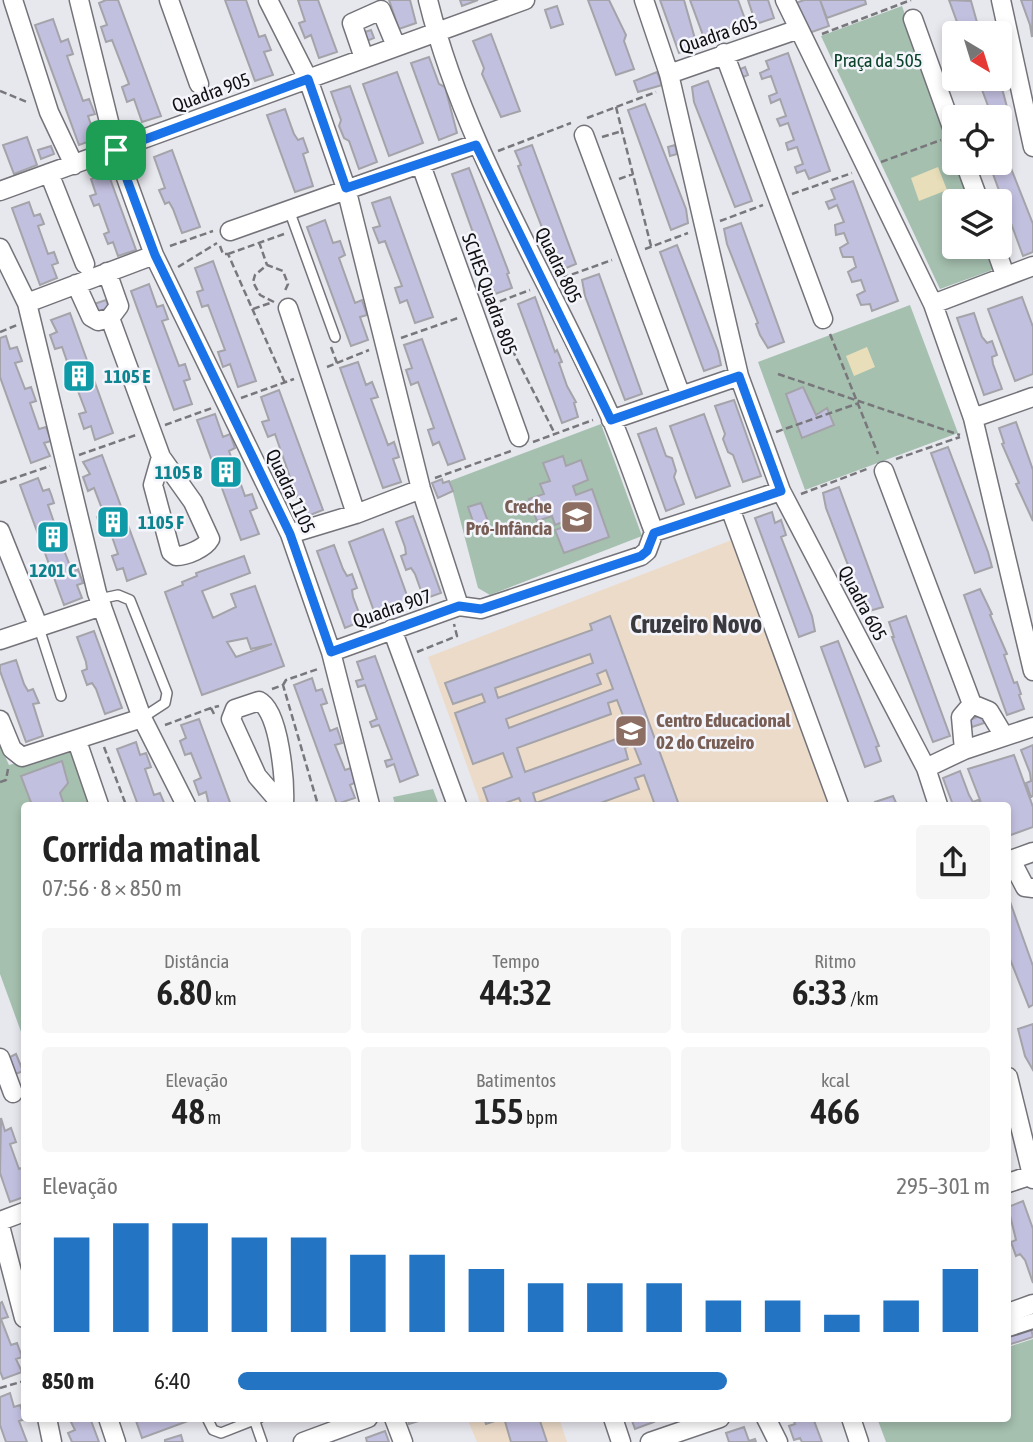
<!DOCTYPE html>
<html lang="pt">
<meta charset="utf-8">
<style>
:root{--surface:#fff;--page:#f6f6f6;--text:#222;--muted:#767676;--accent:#2375c4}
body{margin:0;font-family:"Asap Condensed",sans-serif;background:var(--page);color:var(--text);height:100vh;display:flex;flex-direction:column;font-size:26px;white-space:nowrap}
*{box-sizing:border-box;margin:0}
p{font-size:23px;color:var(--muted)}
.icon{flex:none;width:38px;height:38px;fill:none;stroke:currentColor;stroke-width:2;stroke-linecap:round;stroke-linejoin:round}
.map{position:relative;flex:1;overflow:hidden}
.sheet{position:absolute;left:21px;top:802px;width:990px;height:620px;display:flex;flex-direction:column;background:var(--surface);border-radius:7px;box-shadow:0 4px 10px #0003}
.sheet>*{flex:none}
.needle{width:46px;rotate:142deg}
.controls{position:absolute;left:942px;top:21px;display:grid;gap:14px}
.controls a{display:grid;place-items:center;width:70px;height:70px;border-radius:7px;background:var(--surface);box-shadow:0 4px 10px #0003;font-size:35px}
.pin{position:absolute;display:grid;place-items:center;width:60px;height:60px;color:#fff;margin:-30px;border-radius:14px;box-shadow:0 4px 10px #0006}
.round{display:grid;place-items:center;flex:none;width:74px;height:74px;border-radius:7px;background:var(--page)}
.headline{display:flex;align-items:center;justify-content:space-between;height:119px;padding:0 21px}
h1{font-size:38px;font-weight:600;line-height:52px}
.metrics{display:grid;grid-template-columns:repeat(3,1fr);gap:10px;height:119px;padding:7px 21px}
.metrics div{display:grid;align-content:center;border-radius:7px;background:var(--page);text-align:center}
.metrics b{font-size:35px;font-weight:600}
.metrics small{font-size:19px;font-weight:400}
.metrics p{font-size:19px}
.chart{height:196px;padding:14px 21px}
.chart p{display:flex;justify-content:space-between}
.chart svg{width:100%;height:126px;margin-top:7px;stroke:var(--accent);stroke-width:6}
ul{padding:0 21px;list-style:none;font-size:23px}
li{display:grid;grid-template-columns:112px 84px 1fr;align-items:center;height:52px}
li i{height:18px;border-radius:9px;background:var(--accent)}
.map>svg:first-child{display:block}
</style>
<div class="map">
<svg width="1033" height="1442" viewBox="0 0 1033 1442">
<rect width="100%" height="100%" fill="#e7e7ee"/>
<!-- education -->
<path fill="#ecdbc9" d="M737 538 835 805H481L428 657Z
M467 1418H559L567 1442H477Z"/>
<!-- green -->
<path fill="#a5c0af" d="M902 6 954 153V163H957L971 201H954V247H987L995 269 940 289 821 36Z
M910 305 958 433 805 490 758 362Z
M601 424 642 536 490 595 478 588 450 481Z
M0 745 9 765 72 749 91 805H24V1040L0 974Z
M433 789 439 805H395L393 797Z
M1033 1339V1442H886L877 1418H1008V1347Z"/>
<!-- sand -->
<path fill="#e8deb9" d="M938 167 947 190 919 201 911 178Z
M867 347 875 367 854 376 846 356Z"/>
<!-- building -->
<path fill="#c2c0df" stroke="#a3a3a9" stroke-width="2" fill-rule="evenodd" d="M106 0H118L161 116 142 122 134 99 127 102 122 87 129 84 112 40 106 42 101 27 107 25 99 3Z
M225 0H246L259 37 265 35 271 50 264 52 273 75 255 81Z
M298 0H318L337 52 319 58 311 35 305 38 299 23 305 21Z
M389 0H410L416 23 399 29Z
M460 0H478L462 6Z
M588 0H609L626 35 624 41 634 69 616 75Z
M660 0H684L697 46 679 53Z
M690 0H738L746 22 704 38Z
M748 0H768L774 18 756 24Z
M804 0H820L829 26 809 33 796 3Z
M820 0H865L866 4 827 18Z
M949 0 971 1 980 33H961Z
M1021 0H1033L1032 37 1030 25Z
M557 6 563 24 551 28 545 10Z
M53 19 61 42 68 39 73 54 67 56 83 101 89 99 95 114 88 116 96 139 79 145 35 25Z
M371 30 374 38 362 43 359 34Z
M491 34 520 111 501 117 482 74 484 68 473 41Z
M788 53 830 171 809 179 805 170 797 173 795 167 803 164 797 147 788 150 786 143 794 140 788 123 780 126 777 119 786 116 780 99 771 103 769 96 777 93 771 76 762 79 760 73 769 69 766 61Z
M429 57 439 84 445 87 457 133 439 140 411 63Z
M745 67 748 75 736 80 733 72Z
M397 72 423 143 389 156 363 84Z
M657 72 662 85 638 92 634 81Z
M978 79 1000 81 1007 107 991 114Z
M708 81 752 201 735 207 694 102 692 87Z
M350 86 377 162 359 169 349 141 344 138 339 126 341 120 331 92Z
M645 104 686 209 688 223 671 230 628 110Z
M285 109 294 134 298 140 303 138 308 152 303 154 313 186 295 192 267 115Z
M27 137 37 165 14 174 3 145Z
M999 138 1033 224V252L1023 256 989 163H999Z
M532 145 576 264 559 271 518 166 521 165 515 151Z
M675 145 677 154 670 156 668 147Z
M51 146 54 154 41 159 38 150Z
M172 150 200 227 182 233 173 209 169 202 165 204 159 190 165 188 154 157Z
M469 168 509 273 507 274 512 288 495 294 452 174Z
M108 173 136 250 118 256 113 242 108 244 104 234 109 232 99 204 94 206 90 196 96 194 91 179Z
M853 181 898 301 872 311 870 304 861 305 857 295 865 291 861 280 852 282 848 272 856 267 853 257H843L841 252 840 248 848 243 844 233 836 235 835 225 844 222 837 205 829 209 826 202 835 199 831 189Z
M390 197 433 317 415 323 407 300 400 303 395 288 402 286 385 241 379 243 373 228 380 226 372 203Z
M29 202 34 216 40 214 44 224 38 226 48 254 54 252 58 263 52 265 57 278 40 285 12 208Z
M325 220 333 243 340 241 345 255 339 258 355 303 362 300 367 315 360 317 368 340 351 346 307 227Z
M741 223 784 342 768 348 760 335 756 324 758 323 727 244 724 229Z
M677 245 718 351 721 365 704 371 660 252Z
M213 261 256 381 238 387 230 364 223 367 218 352 225 350 208 305 202 307 197 292 203 290 195 268Z
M599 274 642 394 625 400 585 296 582 280Z
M149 284 157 307 163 305 168 319 162 321 179 366 185 364 190 379 184 381 192 404 174 410 131 291Z
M535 297 555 352 557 350 562 362 559 363 567 386 576 402 574 403 578 417 562 423 518 304Z
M1022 297 1033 327V374L1015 381 988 309Z
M106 300 109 308 96 312 94 304Z
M70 313 113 433 95 440 91 426 84 429 79 414 86 412 76 386 70 389 65 375 71 373 62 347 55 349 50 335 57 332 51 320Z
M974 313 982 337 987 343 992 341 997 355 992 357 993 364 1002 389 984 395 957 318Z
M6 336 10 349 17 347 22 361 15 363 25 389 31 387 36 401 30 403 39 429 46 427 51 441 44 443 50 456 31 463 0 377V338Z
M422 339 465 459 448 465 439 442 433 445 428 430 434 428 418 382 411 385 406 370 412 368 404 345Z
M358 362 366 385 372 382 378 397 371 399 388 445 394 442 399 457 393 459 401 482 383 488 340 368Z
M803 387 816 415 827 408 834 425 802 438 786 394Z
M279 390 323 510 305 517 296 494 289 496 284 482 291 480 275 434 268 437 262 422 269 420 261 397Z
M734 400 761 476 743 482 733 455 728 452 723 439 725 434 715 406Z
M215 414 223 437 230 434 235 448 229 451 245 496 252 494 257 508 250 511 259 534 241 540 197 420Z
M704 414 730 486 696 498 670 426Z
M1016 422 1033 470V521L1016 484 1019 483 1002 444 1004 443 999 428Z
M656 428 666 456 672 458 676 471 674 477 684 504 666 511 638 434Z
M948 447 988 552 992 567 975 573 931 453Z
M102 455 146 574 127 581 123 568 117 570 112 556 118 554 109 528 102 531 97 517 104 514 94 488 88 491 83 477 90 474 83 462Z
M563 456 566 466 581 460 588 480 573 486 576 495 592 489 609 537 564 553 555 530 578 522 570 500 574 518 555 525 552 516 537 521 529 499 544 494 540 484 550 481 543 463Z
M38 478 43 491 49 489 51 494 54 503 48 505 57 531 63 529 68 543 62 545 72 571 78 569 83 583 77 585 82 598 64 605 20 485Z
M442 479 443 483 449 481 453 491 438 498 432 483Z
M839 487 883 607 866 612 826 508 823 493Z
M481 503 489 524 476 530 468 507Z
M772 512 775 523 781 520 786 535 781 537 812 616 815 631 799 637 755 518Z
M413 516 441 593 424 599 415 574 411 568 406 570 401 556 406 554 405 547 396 522Z
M383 529 409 601 375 614 349 542Z
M334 545 343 569 347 576 352 574 357 588 352 590 353 597 362 621 345 628 317 551Z
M244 556 250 573 202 591 213 618 236 607 231 594 255 586 284 666 202 695 165 592 183 585 182 582 197 576 196 573ZM247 638 251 649 272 644 236 657 227 642Z
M980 589 992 614 990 615 1007 654 1004 655 1014 683 1017 682 1021 694 1019 695 1024 709 1007 715 964 595Z
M610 616 679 805H655L644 775 635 778 639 789 595 805H522L519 798 500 805H489L483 788 512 777 503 753 473 764 455 713 485 702 482 694 453 704 445 683 592 630 590 624ZM590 654 593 663 498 698 495 688ZM606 670 613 689 509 728 506 719 601 684 597 674ZM617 700 630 734 525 772 517 748 611 714 608 703ZM633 744 641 764 536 803 533 793 628 759 625 748Z
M906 616 950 736 933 742 892 637H894L889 622Z
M94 631 122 708 105 714 96 689 92 683 87 685 82 671 87 669 86 662 77 637Z
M838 641 879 746 876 747 881 761 865 767 821 647Z
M375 656 418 775 400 782 394 764 387 767 385 761 392 759 379 725 372 727 370 722 377 719 365 685 358 687 356 681 363 679 357 662Z
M16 660 24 684 28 691 33 689 39 703 33 704 43 736 26 742 0 671V665Z
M312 678 316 691 322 689 327 703 321 705 330 731 337 728 342 743 335 745 345 770 351 768 356 782 350 785 355 798 337 804 294 685Z
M982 715 984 723 972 727 969 720Z
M199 719 203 730 231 805H209L206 792 199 795 194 781 201 778 191 753 185 755 180 741 186 738 181 725Z
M136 742 140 755 146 753 151 767 145 769 154 795 160 793 165 805H138L117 749Z
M1033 745V796L1031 797 1026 783 1031 781 1030 773 1021 750Z
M1014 755 1033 807V827L1008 836V805H982L968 769Z
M62 761 68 783 60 793 64 805H32L21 776Z
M960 771 969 795 973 802 978 800 980 805H953L943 778Z
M893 796 897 805H876L875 802Z
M1008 896 1033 966V1005L1029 1007 1008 954Z
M1033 1024V1070L1025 1056 1018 1029Z
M16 1054 23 1071 16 1074 10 1057Z
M1 1118 5 1131 11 1128 16 1142 10 1144 19 1169 24 1167V1197L10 1202 0 1173Z
M1023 1201 1033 1229V1283L1025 1260 1020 1254 1016 1256 1011 1242 1016 1240 1008 1207Z
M2 1302 8 1317 1 1319 11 1345 17 1343 22 1357 16 1359 22 1372 3 1379 0 1371V1303Z
M1030 1324 1033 1337 1008 1345V1332Z
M10 1393 14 1407 20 1405 25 1419 19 1421 27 1442H6L0 1425V1397Z
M69 1418H90L99 1442H72L68 1433 75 1430Z
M135 1418H186L188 1421 142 1438Z
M407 1418H428L409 1424Z
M484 1418H539L547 1442H511L504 1418 486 1424Z
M631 1418H652L654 1422 635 1429Z
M793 1418H813L822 1442H802L800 1438 794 1440 789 1426 795 1424Z
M744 1427 749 1441 755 1439 756 1442H729L726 1433Z
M385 1431 389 1442H367L366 1438Z
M181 1435 183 1442H165V1440Z"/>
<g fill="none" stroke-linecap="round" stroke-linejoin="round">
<defs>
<path id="service" d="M289 210 335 337
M99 599 118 595 130 600 167 693 165 703 142 718
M39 628 61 696
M207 1418 213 1430 221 1433 259 1418
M254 1419 262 1442"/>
<path id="pedestrian" d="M1008 1329 1033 1321"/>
<path id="minor" d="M13 0 49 112 74 165
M79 0 116 150 154 255 290 534 331 652 370 805
M169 0 199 84
M268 0 308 79 346 188 421 489 459 606 331 652
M428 0C465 150 549 278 611 418 627 455 640 495 654 532L647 551 641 556 481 609 459 606
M644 0 669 74 739 376 781 491 926 768 938 805
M785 0 933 304 973 418 1033 671
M1001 0 1033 147
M913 19 954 133
M724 53 823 319
M364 58 352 23 381 10 396 46
M669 74 796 30
M584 135 681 396
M965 163 979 201
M421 165 519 437
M49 173 85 264
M0 191 525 0
M230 231 476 144
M995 247 1005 275
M0 248 27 303 97 593 142 718 186 805
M76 284 91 317 98 321 110 318 119 306 107 272
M27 303 154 255
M933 304 1033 266
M288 308 356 514
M110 318 161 457 193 502 210 539C205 548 187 556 176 556L171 552 153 485 161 457
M973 418 1033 397
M611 420 739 376
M884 471 972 704
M730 508 839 805
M0 531 39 628
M654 532 781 491
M290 534 356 514 421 489
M392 629 457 805
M0 640 102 606
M972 704 989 711 1004 736
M0 720 12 749 22 757 142 718
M77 741 99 805
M964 750 961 717 972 704
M926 768 964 750 1033 727
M282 805 257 776 231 719 235 709 259 701C280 711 285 783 284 805
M1011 860 1025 887 1033 888
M1008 861 1033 852
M0 1058 13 1093
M1008 1077 1033 1179
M1008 1183 1032 1175
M0 1221 24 1212
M0 1226 24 1318
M1008 1313 1033 1304
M47 1418 52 1442
M108 1418 116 1442
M394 1418 403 1442
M613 1418 621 1442
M766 1418 778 1442
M851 1418 859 1442
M303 1442 368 1418
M650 1442 720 1418"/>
</defs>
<!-- service casing -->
<use href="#service" stroke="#737379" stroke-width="12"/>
<!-- pedestrian casing -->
<use href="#pedestrian" stroke="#737379" stroke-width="18"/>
<!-- minor casing -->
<use href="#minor" stroke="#737379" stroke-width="21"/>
<!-- path -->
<path stroke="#78787c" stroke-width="2.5" stroke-dasharray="7 3.5" stroke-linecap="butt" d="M822 34 911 0
M0 91 27 102
M616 107 651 246
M587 118 656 92
M999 122 1010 118
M602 137 622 131
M498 151 571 123
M881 162 941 140
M619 179 633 174
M792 194 852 173
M720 221 763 205
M259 242 267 265
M170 246 213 231
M220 246 223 254H228L285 383
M645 249 688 233
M228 254 284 234
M178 267 217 243
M562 278 612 260
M274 302 260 295 253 282 255 275 267 265 283 271 288 284 284 293
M490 305 530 290
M253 309 273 302
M493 312 555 434
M0 332 17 325
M830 334 878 454
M401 338 458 318
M331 347 337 363
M327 367 369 350
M778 374 960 435
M241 398 294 379
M165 425 212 408
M776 432 859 403
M533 442 593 420
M79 455 136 435
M896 459 960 437
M435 478 511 451
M0 483 50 466
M801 494 867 469
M417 652 457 636 454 624
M283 685 286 680 318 669
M272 689 283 685 318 805
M214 714 211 708 219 706
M165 725 211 708
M104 747 126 805
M0 782 6 780 8 769
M0 1388 24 1381"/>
<!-- service -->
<use href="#service" stroke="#fff" stroke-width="9"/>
<!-- pedestrian -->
<use href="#pedestrian" stroke="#fff" stroke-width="14"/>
<!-- minor -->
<use href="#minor" stroke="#fff" stroke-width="18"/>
</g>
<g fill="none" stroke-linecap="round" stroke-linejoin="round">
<defs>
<path id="route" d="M308 79 346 188 476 145 611 420 739 376 781 491 654 533 647 551 641 556 481 609 459 606 331 652 290 534 155 255 116 150Z"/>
</defs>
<!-- route casing -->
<use href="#route" stroke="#fff" stroke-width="14"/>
<!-- route -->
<use href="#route" stroke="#1a73e8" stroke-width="9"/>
</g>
<!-- icons -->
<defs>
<symbol id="building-square" viewBox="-11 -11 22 22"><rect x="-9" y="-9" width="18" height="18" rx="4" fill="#0f9aa8" stroke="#f4f4fb"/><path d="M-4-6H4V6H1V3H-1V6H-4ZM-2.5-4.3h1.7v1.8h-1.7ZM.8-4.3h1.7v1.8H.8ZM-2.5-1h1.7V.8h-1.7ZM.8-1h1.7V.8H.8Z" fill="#fff"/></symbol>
<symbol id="school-square" viewBox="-11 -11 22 22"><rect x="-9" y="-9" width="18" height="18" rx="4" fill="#8d6e63" stroke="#f4f4fb"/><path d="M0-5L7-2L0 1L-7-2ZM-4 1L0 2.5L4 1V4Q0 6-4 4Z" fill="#fff"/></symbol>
</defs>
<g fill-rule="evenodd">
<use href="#building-square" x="60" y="357" width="38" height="38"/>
<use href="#building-square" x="207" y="453" width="38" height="38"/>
<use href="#school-square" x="558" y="498" width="38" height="38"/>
<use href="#building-square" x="94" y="503" width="38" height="38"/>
<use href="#building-square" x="34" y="518" width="38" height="38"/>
<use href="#school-square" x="612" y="712" width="38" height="38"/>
</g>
<g text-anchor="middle" stroke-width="5" stroke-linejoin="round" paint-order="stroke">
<!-- street labels -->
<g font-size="19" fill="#101012" stroke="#f4f4fb">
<text transform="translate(718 34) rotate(-19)" y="7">Quadra 605</text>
<text transform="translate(211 92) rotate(-20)" y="7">Quadra 905</text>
<text transform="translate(559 265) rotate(64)" y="7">Quadra 805</text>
<text transform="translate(490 294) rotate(70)" y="7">SCHES Quadra 805</text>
<text transform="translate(291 491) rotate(65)" y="7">Quadra 1105</text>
<text transform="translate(863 603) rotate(62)" y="7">Quadra 605</text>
<text transform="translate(392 608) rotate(-19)" y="7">Quadra 907</text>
</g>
<!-- park labels -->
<g font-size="19" fill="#094228" stroke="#f4f4fb">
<text x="878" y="67">Praça da 505</text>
</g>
<!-- culture labels -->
<g font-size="19" font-weight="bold" fill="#0d838f" stroke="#f4f4fb" text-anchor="start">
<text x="104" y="383">1105 E</text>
<text x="202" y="479" text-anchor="end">1105 B</text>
<text x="138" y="529">1105 F</text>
<text x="53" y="577" text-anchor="middle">1201 C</text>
</g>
<!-- education labels -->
<g font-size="19" font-weight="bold" fill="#785e54" stroke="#f4f4fb" text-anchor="end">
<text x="552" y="513">Creche<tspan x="552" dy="22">Pró-Infância</tspan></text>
<text x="656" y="727" text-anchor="start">Centro Educacional<tspan x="656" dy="22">02 do Cruzeiro</tspan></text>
</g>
<!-- district labels -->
<g font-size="26" font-weight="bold" fill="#39393e" stroke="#f4f4fb">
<text x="696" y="633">Cruzeiro Novo</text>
</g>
</g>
</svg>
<div class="controls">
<a><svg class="needle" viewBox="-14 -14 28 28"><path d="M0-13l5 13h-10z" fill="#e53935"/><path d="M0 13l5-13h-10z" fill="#767676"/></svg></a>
<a><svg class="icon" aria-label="locate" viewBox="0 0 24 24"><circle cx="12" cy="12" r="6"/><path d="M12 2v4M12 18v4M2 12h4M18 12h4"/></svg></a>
<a><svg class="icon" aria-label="layers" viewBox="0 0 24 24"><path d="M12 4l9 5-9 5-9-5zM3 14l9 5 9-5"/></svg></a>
</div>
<div class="pin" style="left:116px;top:150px;background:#1e9e55"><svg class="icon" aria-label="arrive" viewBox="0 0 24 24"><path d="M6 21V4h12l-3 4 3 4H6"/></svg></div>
<section class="sheet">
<div class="headline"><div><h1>Corrida matinal</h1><p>07:56 · 8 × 850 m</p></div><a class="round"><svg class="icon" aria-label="share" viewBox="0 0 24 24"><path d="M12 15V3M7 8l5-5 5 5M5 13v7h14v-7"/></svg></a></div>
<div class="metrics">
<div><p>Distância</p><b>6.80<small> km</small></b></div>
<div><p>Tempo</p><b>44:32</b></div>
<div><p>Ritmo</p><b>6:33<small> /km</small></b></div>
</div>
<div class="metrics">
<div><p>Elevação</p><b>48<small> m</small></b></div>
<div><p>Batimentos</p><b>155<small> bpm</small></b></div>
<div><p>kcal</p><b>466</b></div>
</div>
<div class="chart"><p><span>Elevação</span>295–301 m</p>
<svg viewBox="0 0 160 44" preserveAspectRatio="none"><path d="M5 44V11M15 44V6M25 44V6M35 44V11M45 44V11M55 44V17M65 44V17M75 44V22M85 44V27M95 44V27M105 44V27M115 44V33M125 44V33M135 44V38M145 44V33M155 44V22"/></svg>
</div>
<ul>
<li><b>850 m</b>6:40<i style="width:65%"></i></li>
</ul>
</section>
</div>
